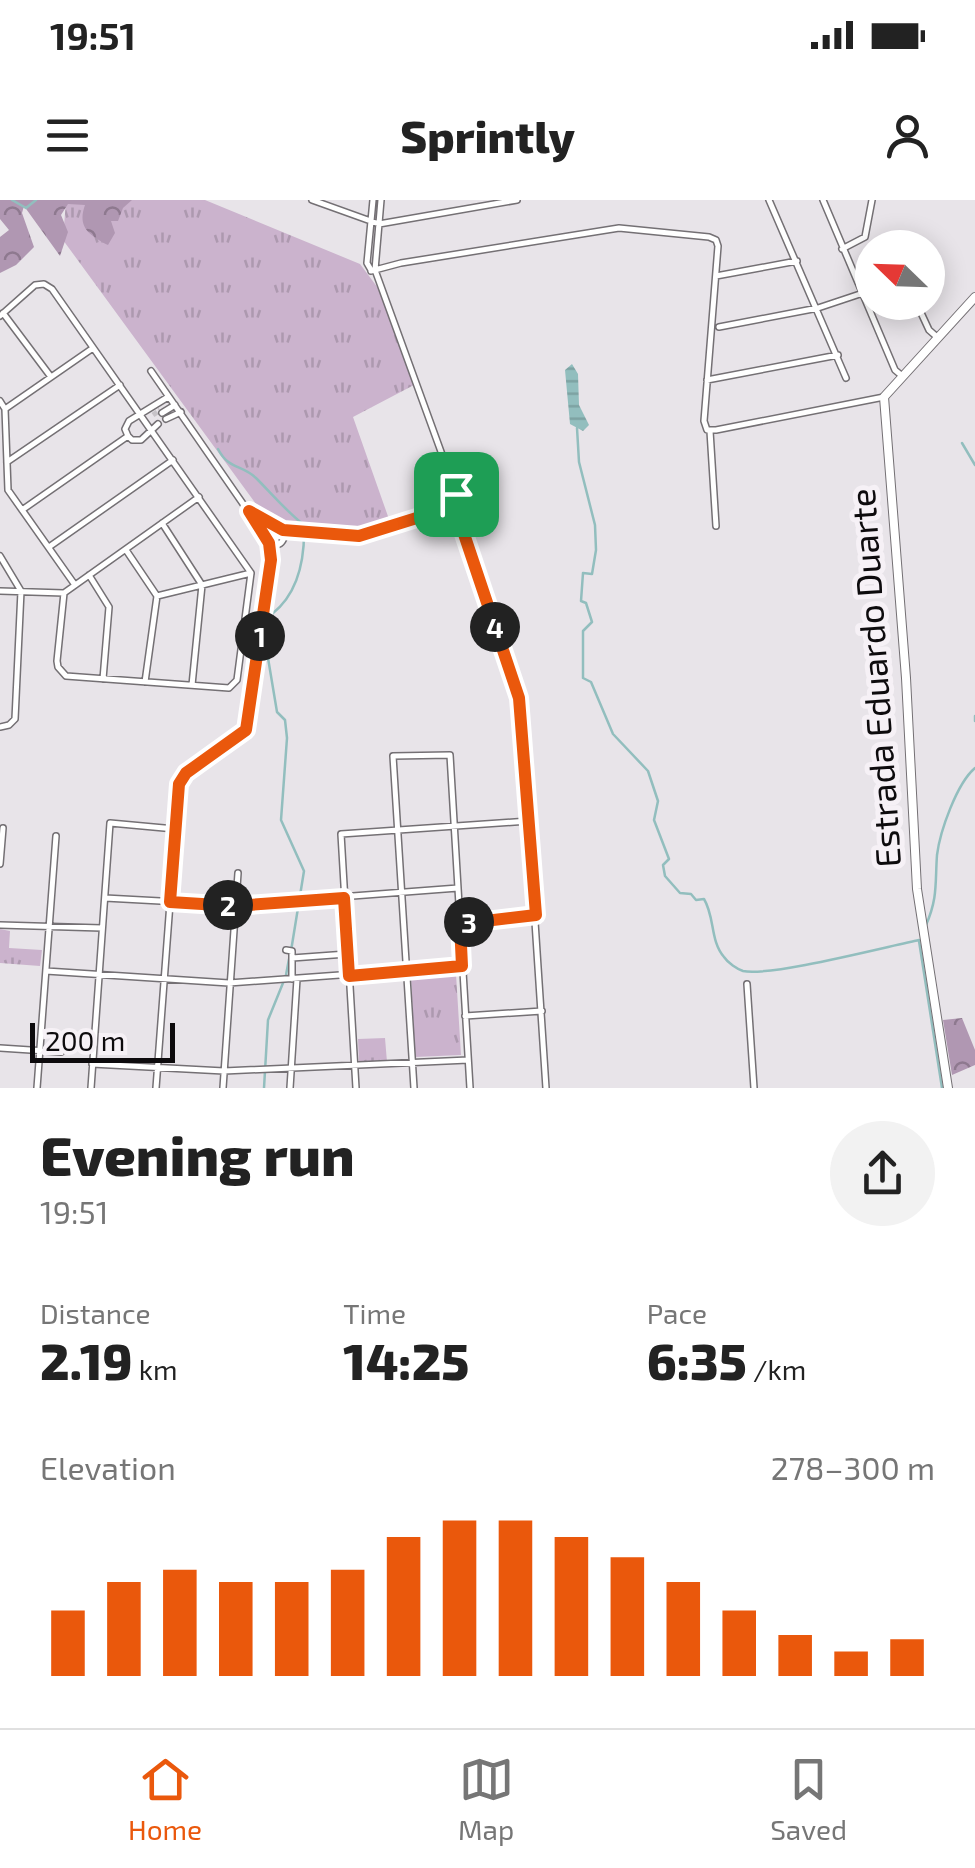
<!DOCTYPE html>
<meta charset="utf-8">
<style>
:root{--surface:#fff;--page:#f2f2f2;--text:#222;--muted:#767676;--line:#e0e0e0;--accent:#ea580c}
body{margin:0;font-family:"Exo 2",sans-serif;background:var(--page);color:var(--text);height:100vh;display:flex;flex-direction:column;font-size:38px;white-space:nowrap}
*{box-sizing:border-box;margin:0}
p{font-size:32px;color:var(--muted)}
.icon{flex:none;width:55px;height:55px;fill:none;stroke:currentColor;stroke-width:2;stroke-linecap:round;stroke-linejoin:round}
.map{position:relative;height:888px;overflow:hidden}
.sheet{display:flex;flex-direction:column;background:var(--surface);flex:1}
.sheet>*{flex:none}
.needle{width:65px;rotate:293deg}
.fabs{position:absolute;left:855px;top:30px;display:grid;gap:20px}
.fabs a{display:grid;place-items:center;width:90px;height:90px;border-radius:50%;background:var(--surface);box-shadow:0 5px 25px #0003;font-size:50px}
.scale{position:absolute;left:30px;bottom:25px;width:145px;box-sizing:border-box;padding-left:10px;border:5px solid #0d0b0d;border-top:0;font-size:28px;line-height:35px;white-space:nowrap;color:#0d0b0d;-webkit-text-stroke:8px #f6f1f6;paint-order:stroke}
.pin{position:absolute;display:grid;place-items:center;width:85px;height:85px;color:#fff;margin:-42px;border-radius:20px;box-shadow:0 5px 15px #0006}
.km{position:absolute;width:50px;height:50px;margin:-25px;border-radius:50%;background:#222;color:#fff;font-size:28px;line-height:50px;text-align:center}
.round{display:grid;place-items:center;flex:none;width:105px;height:105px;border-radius:52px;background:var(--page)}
.summary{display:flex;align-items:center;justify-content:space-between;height:170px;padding:0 40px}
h1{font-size:55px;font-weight:800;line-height:75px}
.figures{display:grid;grid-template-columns:repeat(3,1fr);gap:15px;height:170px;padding:10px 40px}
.figures div{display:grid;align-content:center}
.figures b{font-size:50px;font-weight:800}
.figures small{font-size:28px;font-weight:400}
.figures p{font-size:28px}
.chart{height:280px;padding:20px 40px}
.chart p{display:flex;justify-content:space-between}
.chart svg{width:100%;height:180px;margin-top:10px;stroke:var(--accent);stroke-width:6}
.status{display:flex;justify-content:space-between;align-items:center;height:70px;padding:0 50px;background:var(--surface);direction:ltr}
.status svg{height:28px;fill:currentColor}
header{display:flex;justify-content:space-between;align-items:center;height:130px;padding:0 40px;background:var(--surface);font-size:45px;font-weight:800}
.dock{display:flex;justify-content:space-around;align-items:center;height:140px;border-top:2px solid var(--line);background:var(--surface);font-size:28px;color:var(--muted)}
.dock a{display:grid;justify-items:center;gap:5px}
.dock .on{color:var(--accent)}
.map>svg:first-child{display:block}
</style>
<div class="status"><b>19:51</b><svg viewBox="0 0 49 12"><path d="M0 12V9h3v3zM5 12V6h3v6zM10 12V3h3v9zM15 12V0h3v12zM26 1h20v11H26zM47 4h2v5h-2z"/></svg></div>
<header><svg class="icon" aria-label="menu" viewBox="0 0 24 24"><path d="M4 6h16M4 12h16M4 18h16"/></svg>Sprintly<svg class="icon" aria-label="person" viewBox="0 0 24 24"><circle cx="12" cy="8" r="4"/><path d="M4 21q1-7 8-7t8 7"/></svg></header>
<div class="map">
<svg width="975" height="888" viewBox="0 0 975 888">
<defs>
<pattern id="grass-tufts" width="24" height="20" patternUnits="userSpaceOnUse" patternTransform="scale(2.5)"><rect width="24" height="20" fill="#cbb3cd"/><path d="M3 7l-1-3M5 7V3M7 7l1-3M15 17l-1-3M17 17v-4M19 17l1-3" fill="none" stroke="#ad99af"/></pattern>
<pattern id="forest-crowns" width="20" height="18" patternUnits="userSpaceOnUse" patternTransform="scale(2.5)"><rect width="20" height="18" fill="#b097b2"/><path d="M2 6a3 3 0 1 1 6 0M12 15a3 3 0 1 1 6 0" fill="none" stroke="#8e798f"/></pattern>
<pattern id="water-rules" width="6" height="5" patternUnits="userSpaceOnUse" patternTransform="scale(2.5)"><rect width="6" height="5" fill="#92bebe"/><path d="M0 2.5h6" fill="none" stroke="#7da2a2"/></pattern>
</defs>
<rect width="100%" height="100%" fill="#e8e4e9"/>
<!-- grass -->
<path fill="url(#grass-tufts)" d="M66 0H205L360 64 378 88 414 185 353 217 390 322C347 329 306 332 264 315L63 40Z
M0 729 10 731 9 748 42 750 40 766 0 763Z
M456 774 461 855 415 857 411 777Z
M385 838 387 862 359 864 358 839Z"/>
<!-- forest -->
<path fill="url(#forest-crowns)" d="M0 0H132L123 8 118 21H111L115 33 108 45C89 35 77 27 85 5L68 4 61 15 68 32 60 56 24 6 22 13 34 47 16 65 0 73V37L9 30 0 19Z
M962 818 975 850V865L952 875 943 820Z"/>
<!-- water -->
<path fill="url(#water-rules)" d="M572 164 578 174 579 205 589 225 583 231 570 224 565 170Z"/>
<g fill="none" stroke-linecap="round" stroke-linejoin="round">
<!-- stream -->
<path stroke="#92bebe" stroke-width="2.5" d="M12 0 26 8 36 0
M577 228 579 262 595 325 596 350 592 374 583 373 581 401 586 403 592 422 583 431V478L591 482 613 534 648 571 658 601 654 620 669 659 663 665 665 676 680 693 691 694 696 700 704 699C715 717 710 741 724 757 728 763 737 769 743 771 769 777 885 747 919 740
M962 243 975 265
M218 249C229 270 241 264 256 278 272 294 286 311 304 325 305 358 299 393 272 414L267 452 277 512 285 520 287 538 281 620 304 671 291 751
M975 516V521
M926 725C938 698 935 683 937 655 940 631 957 583 975 568
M919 741 942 888
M286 775 289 759
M264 888 268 820 283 783"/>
<!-- street-tunnel -->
<path stroke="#c7c3c8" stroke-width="5" stroke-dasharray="5 2.5" stroke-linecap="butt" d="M153 215 160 210"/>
<defs>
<path id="street" d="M312 0 379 24 517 0
M381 0 375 70 460 304 464 331
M769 0 846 178
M823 0 895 170 901 175
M842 49 865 37 872 0
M371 70 367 63 373 0
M371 71 401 63 619 28 709 37 716 40 718 46 704 221 707 230H716L884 197
M716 76 797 61
M916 102 929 130 937 137
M3 113 51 177
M0 116 35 85 44 84 52 89 251 373 237 480 229 488 66 476 58 467 57 461 64 393
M719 127 818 108 872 90
M151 171 266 337
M707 180 838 155
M0 201 5 209 8 290 75 385
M5 209 93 148
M162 213 175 205
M166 219 181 212
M710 231 716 326
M128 236 125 229 129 221 168 197
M128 236 132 240H141L158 224
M7 262 120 185
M456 294 457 319 521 510 546 888
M22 310 128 236
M252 312 272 325
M162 323 202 385 192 485
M266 336a9 9 0 1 1 18 0a9 9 0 1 1-18 0Z
M283 330C348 345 397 326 457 305
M49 347 173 260
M126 350 157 396 145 482
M0 356 21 391 15 519 9 525 0 527
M89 375 109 407 103 479
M0 391 64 393 199 297
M157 396 251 373
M0 664 3 628
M105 698 234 705 458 688
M460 724 536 715
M0 725 102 728
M286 750 292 751V779
M292 758 347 754
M46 771 229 783 463 766
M747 784 754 888
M465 816 542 811
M0 848 61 852
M92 864 224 871 468 860
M37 888 56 636
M91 888 110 623 175 629
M156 888 179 584 187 573 247 530 271 360 276 345
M223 888 238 673
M290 888 297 779
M356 888 341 634 528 621
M414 888 393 556 450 555 470 888"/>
<path id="secondary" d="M948 888 917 689 906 478 884 197 975 97"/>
</defs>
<!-- street casing -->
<use href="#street" stroke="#747074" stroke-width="8"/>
<!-- secondary casing -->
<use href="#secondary" stroke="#747074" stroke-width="10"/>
<!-- street -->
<use href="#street" stroke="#fff" stroke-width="5"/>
<!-- secondary -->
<use href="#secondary" stroke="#fff" stroke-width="8"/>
</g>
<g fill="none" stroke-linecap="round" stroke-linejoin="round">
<defs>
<path id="route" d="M456 294 464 316V334L519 498 536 715 460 724 462 766 349 776 344 698 234 706 170 702 179 584 186 573 246 530 271 360 269 343 249 311 283 330 359 336 455 306Z"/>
</defs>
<!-- route casing -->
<use href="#route" stroke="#fff" stroke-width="20"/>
<!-- route -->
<use href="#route" stroke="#ea580c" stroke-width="12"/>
</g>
<g text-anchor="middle" stroke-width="10" stroke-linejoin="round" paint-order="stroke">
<!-- street labels -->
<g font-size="35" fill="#0d0b0d" stroke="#f6f1f6">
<text transform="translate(876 478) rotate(-94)" y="12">Estrada Eduardo Duarte</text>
</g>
</g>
</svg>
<div class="fabs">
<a><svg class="needle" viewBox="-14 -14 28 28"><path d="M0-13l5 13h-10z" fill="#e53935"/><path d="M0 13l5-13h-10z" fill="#767676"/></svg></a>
</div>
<div class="scale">200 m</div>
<div class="pin" style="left:456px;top:294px;background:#1e9e55"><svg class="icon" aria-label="arrive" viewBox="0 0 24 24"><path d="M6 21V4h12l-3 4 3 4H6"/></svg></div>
<b class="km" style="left:260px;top:436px">1</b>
<b class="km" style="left:228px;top:705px">2</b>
<b class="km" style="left:469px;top:722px">3</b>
<b class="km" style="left:495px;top:427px">4</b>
</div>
<section class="sheet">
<div class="summary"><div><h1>Evening run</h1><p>19:51</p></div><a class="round"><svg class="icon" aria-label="share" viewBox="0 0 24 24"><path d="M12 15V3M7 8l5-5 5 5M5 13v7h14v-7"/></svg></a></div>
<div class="figures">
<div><p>Distance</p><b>2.19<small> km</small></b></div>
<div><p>Time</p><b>14:25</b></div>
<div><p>Pace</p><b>6:35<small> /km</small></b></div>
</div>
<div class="chart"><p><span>Elevation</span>278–300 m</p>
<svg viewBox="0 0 160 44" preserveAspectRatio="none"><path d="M5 44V28M15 44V21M25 44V18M35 44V21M45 44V21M55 44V18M65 44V10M75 44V6M85 44V6M95 44V10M105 44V15M115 44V21M125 44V28M135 44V34M145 44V38M155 44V35"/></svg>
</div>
</section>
<nav class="dock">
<a class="on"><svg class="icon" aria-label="home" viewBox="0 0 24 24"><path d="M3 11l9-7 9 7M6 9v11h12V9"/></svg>Home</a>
<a><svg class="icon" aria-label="map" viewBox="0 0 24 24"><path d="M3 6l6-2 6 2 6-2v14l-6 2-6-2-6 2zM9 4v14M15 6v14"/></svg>Map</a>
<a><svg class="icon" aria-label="saved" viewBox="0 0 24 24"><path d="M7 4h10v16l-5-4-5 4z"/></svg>Saved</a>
</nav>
